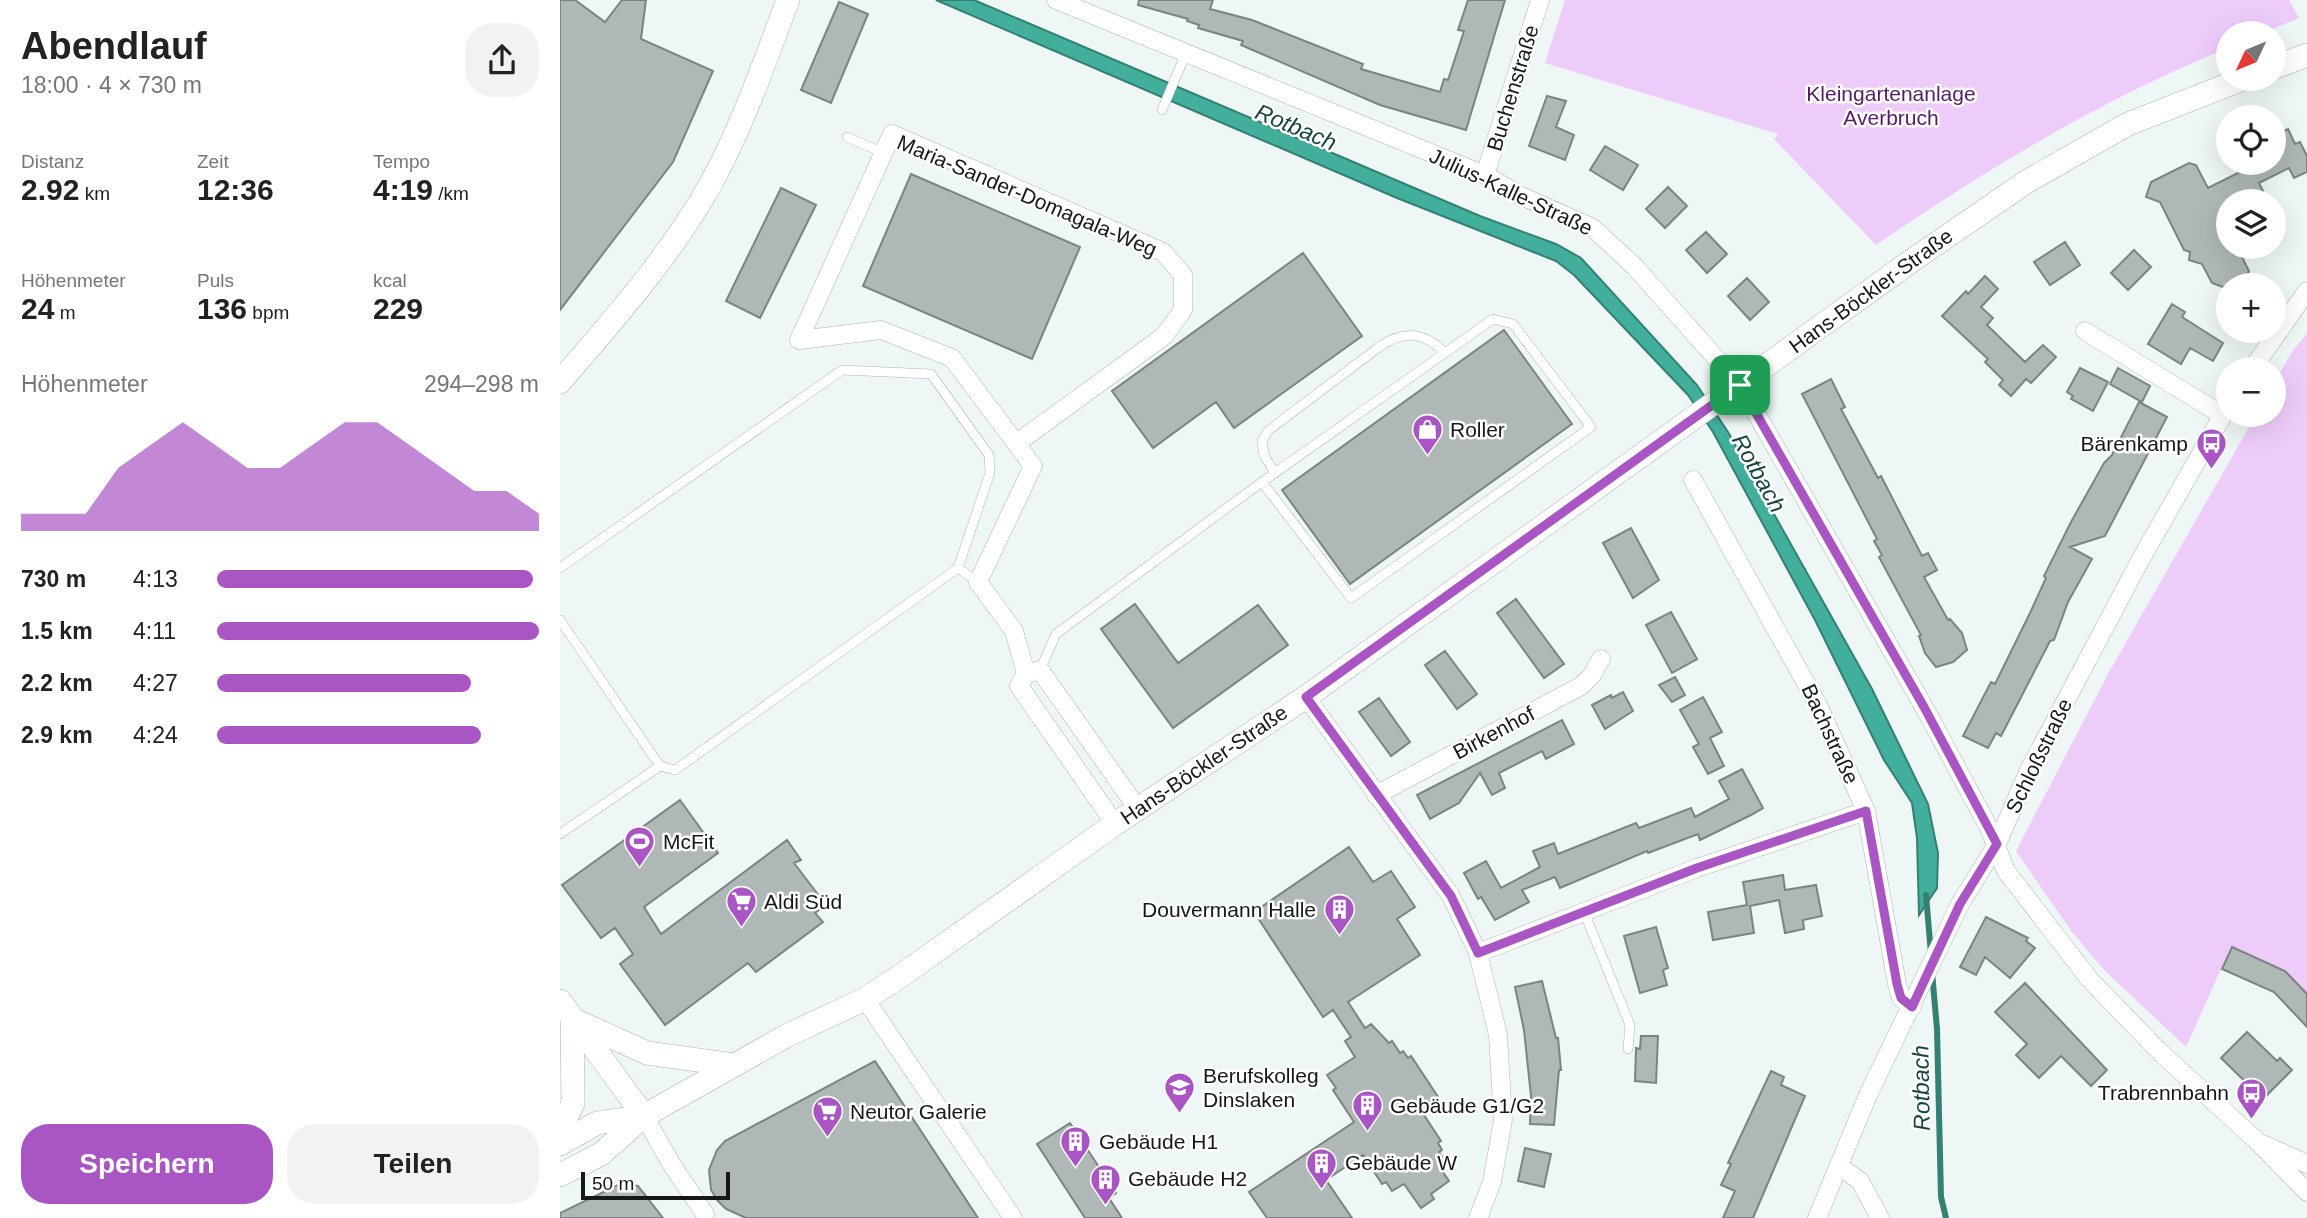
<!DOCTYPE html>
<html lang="de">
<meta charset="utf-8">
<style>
:root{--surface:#fff;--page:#f2f2f2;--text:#222;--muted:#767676;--accent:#a955c4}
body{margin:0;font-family:Helvetica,sans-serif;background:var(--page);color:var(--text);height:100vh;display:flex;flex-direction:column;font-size:26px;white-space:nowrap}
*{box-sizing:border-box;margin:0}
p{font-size:23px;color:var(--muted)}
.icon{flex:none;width:38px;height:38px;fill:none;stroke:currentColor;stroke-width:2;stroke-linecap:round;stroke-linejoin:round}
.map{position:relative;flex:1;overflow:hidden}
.drawer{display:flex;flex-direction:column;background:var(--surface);width:560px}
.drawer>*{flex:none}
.needle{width:46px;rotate:226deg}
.fabs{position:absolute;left:1656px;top:21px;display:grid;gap:14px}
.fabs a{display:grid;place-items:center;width:70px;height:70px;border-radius:50%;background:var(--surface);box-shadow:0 7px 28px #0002;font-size:35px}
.scale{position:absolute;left:21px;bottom:18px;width:149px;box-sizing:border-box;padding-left:7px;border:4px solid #151817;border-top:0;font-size:19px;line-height:24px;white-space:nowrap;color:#151817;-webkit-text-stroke:5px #fff;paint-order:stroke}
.pin{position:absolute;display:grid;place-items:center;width:60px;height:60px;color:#fff;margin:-30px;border-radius:14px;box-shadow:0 4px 10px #0006}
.round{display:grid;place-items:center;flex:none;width:74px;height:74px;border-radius:28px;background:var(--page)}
.overview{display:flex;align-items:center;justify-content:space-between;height:119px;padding:0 21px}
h1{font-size:38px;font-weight:800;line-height:52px}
.stats{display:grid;grid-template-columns:repeat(3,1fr);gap:10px;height:119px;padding:7px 21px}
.stats div{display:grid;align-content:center}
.stats b{font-size:30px;font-weight:800}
.stats small{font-size:19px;font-weight:400}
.stats p{font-size:19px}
.chart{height:196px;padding:14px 21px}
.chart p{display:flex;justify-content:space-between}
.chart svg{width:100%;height:126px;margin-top:7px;fill:var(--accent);opacity:.7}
.cta{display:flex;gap:14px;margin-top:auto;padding:14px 21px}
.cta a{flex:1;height:80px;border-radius:28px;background:var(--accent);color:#fff;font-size:28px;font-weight:800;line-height:80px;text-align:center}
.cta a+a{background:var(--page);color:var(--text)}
ul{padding:0 21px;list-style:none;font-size:23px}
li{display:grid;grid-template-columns:112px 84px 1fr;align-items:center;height:52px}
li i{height:18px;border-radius:9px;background:var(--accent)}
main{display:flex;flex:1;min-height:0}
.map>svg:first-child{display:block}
</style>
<main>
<section class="drawer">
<div class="overview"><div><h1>Abendlauf</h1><p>18:00 · 4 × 730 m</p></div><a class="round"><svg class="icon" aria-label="share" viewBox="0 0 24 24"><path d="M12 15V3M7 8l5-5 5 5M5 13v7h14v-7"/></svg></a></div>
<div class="stats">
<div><p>Distanz</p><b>2.92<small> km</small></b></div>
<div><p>Zeit</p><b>12:36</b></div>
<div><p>Tempo</p><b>4:19<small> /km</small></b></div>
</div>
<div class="stats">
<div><p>Höhenmeter</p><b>24<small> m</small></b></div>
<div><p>Puls</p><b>136<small> bpm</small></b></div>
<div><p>kcal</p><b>229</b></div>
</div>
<div class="chart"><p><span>Höhenmeter</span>294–298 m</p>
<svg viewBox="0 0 160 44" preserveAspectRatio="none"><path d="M0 44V38L10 38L20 38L30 22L40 14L50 6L60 14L70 22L80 22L90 14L100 6L110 6L120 14L130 22L140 30L150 30L160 38V44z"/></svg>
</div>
<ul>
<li><b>730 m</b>4:13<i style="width:98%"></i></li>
<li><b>1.5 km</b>4:11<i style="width:100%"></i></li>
<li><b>2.2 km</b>4:27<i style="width:79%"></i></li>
<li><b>2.9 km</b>4:24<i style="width:82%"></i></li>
</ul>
<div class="cta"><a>Speichern</a><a>Teilen</a></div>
</section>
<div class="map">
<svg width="1747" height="1218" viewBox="0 0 1747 1218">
<rect width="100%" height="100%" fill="#eef7f5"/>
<!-- green -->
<path fill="#eeccfa" d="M1005 0H1729L1739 18 1703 33H1668V48C1542 99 1427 169 1316 245L1214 139 1218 134 985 63Z
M1747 334V993L1725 971 1671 947 1626 1047 1545 971 1512 932 1456 851 1549 672 1696 415H1713V385L1733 350Z"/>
<!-- water -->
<path fill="#42ae9c" stroke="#348174" stroke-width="2" d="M376 0H414L920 216 996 244 1021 258 1137 385 1168 432 1312 689 1368 804 1378 853 1377 888 1359 915 1357 838 1352 803 1324 760 1255 620 1153 432 1128 395 1014 275 996 261 837 198Z"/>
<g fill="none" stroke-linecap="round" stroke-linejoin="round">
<!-- stream -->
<path stroke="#348174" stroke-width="6" d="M1366 895 1371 954
M1372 972 1377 1029 1381 1197 1386 1218"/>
</g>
<!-- building -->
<path fill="#afb8b6" stroke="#7b8482" stroke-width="2" d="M0 0H15L45 22 62 0H86L81 39 153 71 113 162 0 310Z
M579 0H653L650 9 692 20 803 64 801 69 880 92 884 79 888 80 904 31 898 30 908 0H945L906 130 820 105 681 45 683 41 638 28 639 25 627 21 628 19 578 5Z
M279 2 308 14 271 103 241 90Z
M987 96 1006 101 996 127 1014 135 1005 160 969 146Z
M1728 129 1735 144 1740 142 1747 156V172L1734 178 1729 168 1699 183 1708 201H1668V247H1677L1689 271 1684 285H1668V289L1652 283 1642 264 1629 260 1630 252 1624 250 1600 202 1586 197 1591 182 1629 163 1636 165 1648 188 1698 163H1713V136Z
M1045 146 1078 165 1063 190 1030 170Z
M351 174 520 247 472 359 303 286Z
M1108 187 1127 206 1105 228 1086 209Z
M221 188 256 205 200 318 166 301Z
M1146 232 1167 254 1147 273 1126 250Z
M1505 242 1520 265 1490 285 1474 262Z
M1574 250 1591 267 1568 290 1551 273Z
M743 253 802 336 674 428 656 402 593 448 552 391Z
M1425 276 1438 289 1421 307 1433 318 1427 325 1465 362 1483 345 1496 357 1471 383 1466 379 1451 396 1439 385 1443 380 1425 362 1428 359 1382 316 1406 291 1408 294Z
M1187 278 1209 302 1190 320 1168 296Z
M1612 304 1625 312 1622 317 1663 343 1653 361 1630 348 1621 364 1588 344Z
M944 330 1012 424 790 584 722 490Z
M1520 368 1548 382 1533 411 1511 399 1513 396 1507 392Z
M1558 368 1590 386 1582 402 1550 384Z
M1271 379 1285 407 1281 409 1318 478 1321 476 1362 556 1368 553 1377 570 1364 577 1388 620 1390 619 1402 633 1407 650 1393 662 1376 667 1365 653 1359 636 1361 635 1319 557 1322 555 1314 541 1317 539 1242 394Z
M1579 402 1607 417 1545 536 1510 547 1532 559 1508 602 1494 640 1490 641 1441 736 1436 733 1428 748 1403 736 1431 682 1435 684 1470 613 1486 578 1484 576 1511 522 1544 463 1552 455Z
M1071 528 1099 580 1073 598 1043 543Z
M956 599 1004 664 984 678 937 613Z
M575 604 618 663 698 605 728 645 613 728 541 629Z
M1111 612 1137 659 1112 673 1086 625Z
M885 651 917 694 897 709 865 665Z
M1115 677 1125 695 1112 702 1099 685Z
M1063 692 1073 711 1045 729 1032 705 1051 695 1052 698Z
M1143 697 1162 732 1150 738 1164 766 1148 774 1133 747 1139 744 1120 710Z
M819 698 850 742 831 756 799 712Z
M1002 720 1014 744 986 759 982 751 939 773 945 788 932 795 920 773 899 803 870 819 857 795Z
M1182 769 1203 808 1191 815 1140 840 1138 834 1088 853 1087 851 1000 888 995 877 962 890 969 902 935 920 921 897 918 899 904 873 926 861 941 888 980 867 973 851 994 843 998 854 1076 823 1079 828 1131 808 1135 817 1169 799 1159 781Z
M120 800 158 853 84 907 101 934 227 840 241 860 234 863 266 905 255 913 263 922 196 972 188 963 105 1025 60 964 73 954 55 928 41 938 2 885Z
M789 847 813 882 831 871 855 907 837 919 860 955 788 1002 805 1028 811 1024 829 1043 832 1041 840 1053 843 1051 848 1058 851 1056 882 1103 864 1115 881 1141 878 1143 882 1150 879 1152 888 1165 881 1169 889 1181 871 1194 874 1199 861 1208 844 1184 832 1191 826 1182 822 1184 803 1155 766 1180 792 1218H707L689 1192 794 1122 773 1090 776 1088 767 1075 795 1057 785 1041 791 1037 773 1010 763 1017 694 912Z
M1223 875 1225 890 1256 885 1262 916 1243 920 1244 929 1225 933 1219 900 1190 906 1194 933 1153 940 1148 912 1187 905 1183 882Z
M1426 917 1468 938 1466 941 1475 948 1450 978 1425 957 1416 975 1400 967Z
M1096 927 1108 968 1103 970 1107 985 1080 993 1064 936Z
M1672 947 1725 971 1747 994V1027L1714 992 1662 969Z
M982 981 996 1038H998L1001 1070H999L994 1125 970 1124 971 1096 964 1030 955 987Z
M1465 983 1547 1070 1531 1086 1501 1056 1479 1078 1456 1055 1467 1044 1435 1012Z
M1687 1032 1717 1061 1720 1058 1732 1070 1703 1099 1661 1058Z
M1081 1036H1098L1096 1083 1075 1081 1076 1048 1080 1049Z
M315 1061 418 1218H186L166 1209 158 1201 151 1190 149 1170 157 1150 165 1141Z
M1211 1071 1224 1077 1221 1085 1245 1096 1193 1218H1163L1175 1191 1161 1185 1171 1164 1168 1163Z
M510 1123 556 1193 549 1198 562 1218H525L477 1144Z
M965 1148 991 1154 984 1187 958 1181Z
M62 1183 78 1186 103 1218H0V1213Z"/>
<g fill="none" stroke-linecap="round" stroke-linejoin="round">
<defs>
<path id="service" d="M602 110 626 53
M287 137 324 153
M715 473 704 455 702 441 709 430 819 347C843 330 864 331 885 353
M0 568 282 370 371 374 429 455 430 473 398 568 115 770 100 766 0 620
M398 568 418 582
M480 670 496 634 702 482 933 319 953 324 1031 427 791 598 702 482
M0 834 100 766
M1024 912 1070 1025 1068 1049"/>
<path id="minor" d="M496 0 925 175 959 195 1033 228 1074 266 1180 385 1364 707 1429 828 1446 871 1530 980 1600 1052 1699 1143 1747 1192
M925 175 980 0
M1525 331 1662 415
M1692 369 1747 291
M457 443 604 336 623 310V275L603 252 332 134 239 340 321 330 392 358 473 466 418 582 454 631 466 674
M1133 480 1258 705 1306 811 1337 984 1341 998 1352 1007
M746 697 891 896 918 953 938 1035 943 1120 932 1182 918 1218
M816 795 1021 686 1032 675 1041 659
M555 824 459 686 466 674 480 670 578 809
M918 953 1137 868 1306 811
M305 999 453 1218
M84 1116 112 1165 145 1214
M1705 1145 1747 1164
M1280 1167 1300 1181 1320 1218
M1257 1218 1308 1095 1400 904 1437 844 1469 770 1582 557 1668 406"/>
<path id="secondary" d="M1713 68 1747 55
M0 382C53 320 108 259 149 187 182 128 204 63 228 0
M0 1001 84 1116
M12 1019 87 1053 174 1065
M0 1131 13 1103 12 1019
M0 1144 37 1123 84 1116
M0 1175 41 1154 84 1116 226 1036 305 999 342 975 555 824 746 697 1354 259 1466 182 1568 124 1683 79"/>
</defs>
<!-- service casing -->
<use href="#service" stroke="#aeb6b4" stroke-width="10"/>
<!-- minor casing -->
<use href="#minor" stroke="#aeb6b4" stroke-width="19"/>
<!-- secondary casing -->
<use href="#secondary" stroke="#aeb6b4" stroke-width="24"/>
<!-- service -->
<use href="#service" stroke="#fff" stroke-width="9"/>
<!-- minor -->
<use href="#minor" stroke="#fff" stroke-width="18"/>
<!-- secondary -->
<use href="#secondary" stroke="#fff" stroke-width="23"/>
</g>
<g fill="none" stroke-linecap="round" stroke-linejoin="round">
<defs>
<path id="route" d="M1180 385 1364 707 1437 844 1400 904 1352 1007 1341 998 1337 984 1306 811 1137 868 918 953 891 896 746 697Z"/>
</defs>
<!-- route casing -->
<use href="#route" stroke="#fff" stroke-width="14"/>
<!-- route -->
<use href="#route" stroke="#a955c4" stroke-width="9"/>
</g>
<!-- icons -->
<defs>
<symbol id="shop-pin" viewBox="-11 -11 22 30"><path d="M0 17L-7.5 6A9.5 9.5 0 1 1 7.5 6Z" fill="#a955c4" stroke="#fff"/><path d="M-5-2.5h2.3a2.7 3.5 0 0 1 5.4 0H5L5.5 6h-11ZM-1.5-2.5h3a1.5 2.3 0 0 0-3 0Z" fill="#fff"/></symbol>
<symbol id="bus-pin" viewBox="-11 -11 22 30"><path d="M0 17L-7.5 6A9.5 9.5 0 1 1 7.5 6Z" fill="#a955c4" stroke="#fff"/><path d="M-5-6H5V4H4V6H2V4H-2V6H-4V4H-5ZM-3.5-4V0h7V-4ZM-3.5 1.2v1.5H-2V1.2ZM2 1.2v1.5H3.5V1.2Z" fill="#fff"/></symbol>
<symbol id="stadium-pin" viewBox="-11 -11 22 30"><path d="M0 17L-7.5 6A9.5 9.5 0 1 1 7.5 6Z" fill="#a955c4" stroke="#fff"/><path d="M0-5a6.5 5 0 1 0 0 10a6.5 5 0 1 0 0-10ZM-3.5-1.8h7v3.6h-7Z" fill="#fff"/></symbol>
<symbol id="supermarket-pin" viewBox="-11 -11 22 30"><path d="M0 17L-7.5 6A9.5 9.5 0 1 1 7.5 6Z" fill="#a955c4" stroke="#fff"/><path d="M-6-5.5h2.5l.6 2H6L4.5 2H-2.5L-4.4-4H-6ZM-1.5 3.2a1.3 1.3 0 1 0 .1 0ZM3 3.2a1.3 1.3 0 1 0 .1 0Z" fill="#fff"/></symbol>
<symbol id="building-pin" viewBox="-11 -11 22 30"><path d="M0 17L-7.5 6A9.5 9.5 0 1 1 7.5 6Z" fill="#a955c4" stroke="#fff"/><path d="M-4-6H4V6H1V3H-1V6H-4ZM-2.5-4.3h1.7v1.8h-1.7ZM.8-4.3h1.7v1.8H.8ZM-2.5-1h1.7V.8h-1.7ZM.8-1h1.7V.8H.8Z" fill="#fff"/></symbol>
<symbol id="school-pin" viewBox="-11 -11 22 30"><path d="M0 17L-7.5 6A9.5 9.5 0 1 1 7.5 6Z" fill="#a955c4" stroke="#fff"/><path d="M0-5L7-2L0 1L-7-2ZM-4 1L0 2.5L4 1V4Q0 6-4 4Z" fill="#fff"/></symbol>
</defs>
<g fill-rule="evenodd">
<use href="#shop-pin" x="850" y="412" width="35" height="47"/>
<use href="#bus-pin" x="1634" y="426" width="35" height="47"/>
<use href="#stadium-pin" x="62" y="824" width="35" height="47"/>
<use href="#supermarket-pin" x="164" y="884" width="35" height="47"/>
<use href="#building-pin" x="762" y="892" width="35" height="47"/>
<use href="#school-pin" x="602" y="1070" width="35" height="47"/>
<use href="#bus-pin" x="1674" y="1076" width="35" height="47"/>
<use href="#building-pin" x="790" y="1088" width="35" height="47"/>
<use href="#supermarket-pin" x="250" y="1094" width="35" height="47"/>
<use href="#building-pin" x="498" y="1124" width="35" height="47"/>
<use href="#building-pin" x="744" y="1146" width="35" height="47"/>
<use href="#building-pin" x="528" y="1162" width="35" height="47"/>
</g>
<g text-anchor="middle" stroke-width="5" stroke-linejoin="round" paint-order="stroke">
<!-- street labels -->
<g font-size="21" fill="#151817" stroke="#fff">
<text transform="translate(953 88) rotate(-73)" y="7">Buchenstraße</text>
<text transform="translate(951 192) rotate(25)" y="7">Julius-Kalle-Straße</text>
<text transform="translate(467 196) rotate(23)" y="7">Maria-Sander-Domagala-Weg</text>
<text transform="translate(1311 291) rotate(-36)" y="7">Hans-Böckler-Straße</text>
<text transform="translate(934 733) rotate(-28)" y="7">Birkenhof</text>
<text transform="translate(1270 734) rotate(65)" y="7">Bachstraße</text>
<text transform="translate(1479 756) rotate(-64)" y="7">Schloßstraße</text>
<text transform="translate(644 765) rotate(-34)" y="7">Hans-Böckler-Straße</text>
</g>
<!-- park labels -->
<g font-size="21" fill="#541c66" stroke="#fff">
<text x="1331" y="101">Kleingartenanlage<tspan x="1331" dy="24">Averbruch</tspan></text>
</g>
<!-- poi labels -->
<g font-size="21" fill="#151817" stroke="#fff" text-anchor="start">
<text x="890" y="437">Roller</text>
<text x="1628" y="451" text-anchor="end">Bärenkamp</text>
<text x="103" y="849">McFit</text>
<text x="204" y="909">Aldi Süd</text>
<text x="756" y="917" text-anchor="end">Douvermann Halle</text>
<text x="643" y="1083">Berufskolleg<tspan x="643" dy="24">Dinslaken</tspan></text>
<text x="1669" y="1100" text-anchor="end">Trabrennbahn</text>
<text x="830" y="1113">Gebäude G1/G2</text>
<text x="290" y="1119">Neutor Galerie</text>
<text x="539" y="1149">Gebäude H1</text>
<text x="785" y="1170">Gebäude W</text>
<text x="568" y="1186">Gebäude H2</text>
</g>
<!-- water labels -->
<g font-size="23" font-style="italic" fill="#15443d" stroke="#fff">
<text transform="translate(736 127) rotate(23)" y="8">Rotbach</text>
<text transform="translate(1199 473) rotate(61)" y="8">Rotbach</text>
<text transform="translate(1361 1088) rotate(-91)" y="8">Rotbach</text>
</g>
</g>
</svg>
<div class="fabs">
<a><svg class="needle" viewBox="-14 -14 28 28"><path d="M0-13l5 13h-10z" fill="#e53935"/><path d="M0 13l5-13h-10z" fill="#767676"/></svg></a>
<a><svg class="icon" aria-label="locate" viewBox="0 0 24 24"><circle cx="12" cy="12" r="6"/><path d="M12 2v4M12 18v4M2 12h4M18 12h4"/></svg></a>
<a><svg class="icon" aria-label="layers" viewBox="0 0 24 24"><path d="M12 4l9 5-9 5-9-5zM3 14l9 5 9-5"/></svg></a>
<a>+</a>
<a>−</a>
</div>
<div class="scale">50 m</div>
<div class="pin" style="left:1180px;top:385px;background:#1e9e55"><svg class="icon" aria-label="arrive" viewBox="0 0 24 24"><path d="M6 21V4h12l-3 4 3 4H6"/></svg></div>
</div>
</main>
